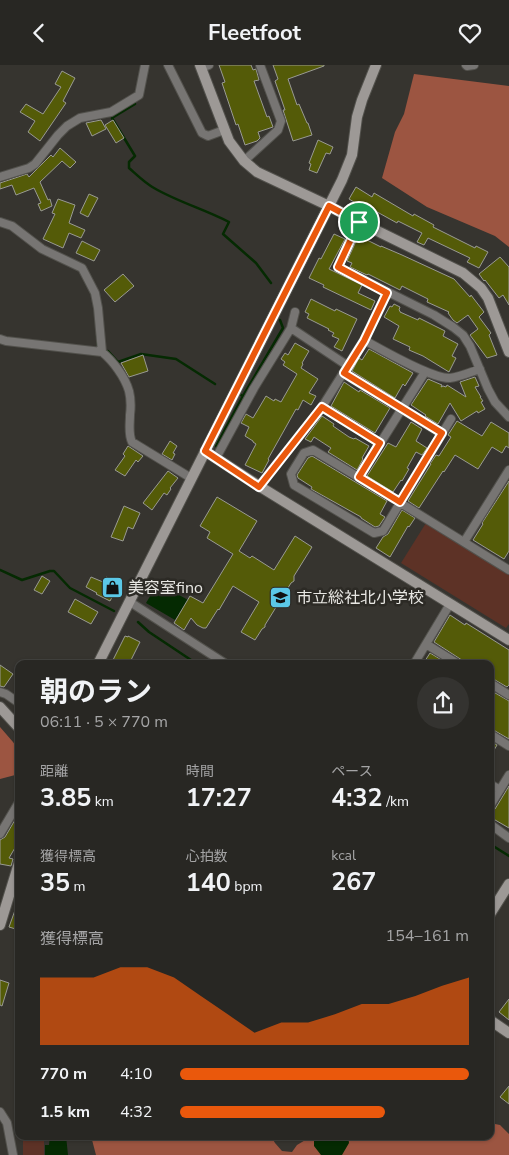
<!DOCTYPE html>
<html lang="ja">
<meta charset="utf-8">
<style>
:root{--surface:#282723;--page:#343330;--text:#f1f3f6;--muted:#a5a5a6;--line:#444441;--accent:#ea580c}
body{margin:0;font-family:"Nunito Sans","Noto Sans JP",sans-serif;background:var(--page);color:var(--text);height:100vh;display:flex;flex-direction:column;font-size:19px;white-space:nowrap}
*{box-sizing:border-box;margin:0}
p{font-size:16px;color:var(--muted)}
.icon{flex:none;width:28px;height:28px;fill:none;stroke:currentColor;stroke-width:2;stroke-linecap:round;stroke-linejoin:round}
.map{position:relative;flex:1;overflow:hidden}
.panel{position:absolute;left:15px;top:595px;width:479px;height:480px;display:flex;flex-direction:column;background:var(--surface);border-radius:10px;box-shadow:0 1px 4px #0004,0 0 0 1px var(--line)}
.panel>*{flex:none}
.pin{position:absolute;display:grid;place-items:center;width:42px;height:42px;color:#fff;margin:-21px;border:2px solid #fff;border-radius:50%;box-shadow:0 1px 5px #0007}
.round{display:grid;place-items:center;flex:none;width:52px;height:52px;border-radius:26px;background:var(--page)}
.overview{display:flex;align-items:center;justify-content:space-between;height:85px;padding:0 25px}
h1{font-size:28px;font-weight:700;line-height:38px}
.figures{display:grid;grid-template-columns:repeat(3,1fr);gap:8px;height:85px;padding:5px 25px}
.figures div{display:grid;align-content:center}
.figures b{font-size:25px;font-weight:700}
.figures small{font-size:14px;font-weight:400}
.figures p{font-size:14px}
.chart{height:140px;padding:10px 25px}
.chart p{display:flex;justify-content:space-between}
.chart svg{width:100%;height:90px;margin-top:5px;fill:var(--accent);opacity:.7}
ul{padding:0 25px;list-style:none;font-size:16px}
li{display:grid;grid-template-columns:80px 60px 1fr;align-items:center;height:38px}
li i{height:12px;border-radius:6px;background:var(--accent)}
header{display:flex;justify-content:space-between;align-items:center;height:65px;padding:0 25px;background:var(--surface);font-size:22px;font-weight:700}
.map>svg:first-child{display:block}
</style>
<header><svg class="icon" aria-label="back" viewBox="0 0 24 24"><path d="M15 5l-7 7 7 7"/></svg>Fleetfoot<svg class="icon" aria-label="heart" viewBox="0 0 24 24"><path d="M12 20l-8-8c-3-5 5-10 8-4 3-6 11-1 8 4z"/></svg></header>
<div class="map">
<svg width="509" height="1090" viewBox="0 0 509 1090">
<rect width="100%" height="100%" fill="#36342f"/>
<!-- green -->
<path fill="#5d3226" d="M426 458 509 510V559L506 563 401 498Z
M23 1071H44V1090H23Z"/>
<!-- forest -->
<path fill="#9c5541" d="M414 9 509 21V182L495 171 427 142 382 113 395 67 404 49Z
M0 662 13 677 19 686V709L0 714Z
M490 1058 500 1060 509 1069V1090H96L91 1071H271L275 1078 282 1086 292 1087 297 1080 312 1071H490Z"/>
<!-- water -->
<path fill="#052a02" d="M158 518 188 535 175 555 146 538Z
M50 1071H66L68 1090H45V1080H49Z
M326 1071H348L349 1078 342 1090H321L314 1081V1076Z"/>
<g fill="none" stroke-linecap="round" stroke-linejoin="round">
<!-- stream -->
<path stroke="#052a02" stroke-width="2.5" d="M135 39 112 53 135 91 129 97V103C137 110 145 118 154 123 178 137 204 144 229 157L223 169 256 198 271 218
M97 271 98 282
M108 286 118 297 141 289 176 294 215 319
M243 331 283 263 280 255
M216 381 243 331 241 330
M0 505 22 515 50 506H54L70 523 114 546
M138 557 149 567 197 599
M490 779 509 791"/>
</g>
<!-- building -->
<path fill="#545b08" stroke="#999a93" d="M219 0H251L253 5 256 4 259 15 254 16 267 52 269 51 273 62 258 67 260 73 257 76 245 80 238 59 236 60 222 18 225 17Z
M273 0H324V1L288 14 297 40 299 39 307 58H308L312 70 293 76 283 45H285L275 16 278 14Z
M62 6 75 13 63 36 66 38 40 76 28 67 35 56 20 47 26 39 43 49 61 22 55 19Z
M101 55 106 64 92 71 86 58Z
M113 55 124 73 116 78 105 60Z
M318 75 333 82 330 89 326 88 317 108 309 105 311 99 309 98Z
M60 83 76 97 70 103 62 96 40 117 48 135 50 134 52 141 41 146 38 139 41 138 34 123 16 130 12 120 0 124V118L27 109 29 112 51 90 53 92Z
M356 122 372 132 374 128 413 151 414 149 434 160 433 162 475 183 476 181 488 187 479 203 467 197 470 193 428 173 424 180 417 177 422 168 398 156 397 158 361 138 359 140 349 134Z
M89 129 98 133 88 152 80 148Z
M58 134 75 140 69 158 85 165 81 173 69 168 63 183 43 174 55 149 52 148Z
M334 169 345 174 329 204 362 220 358 228 375 236 371 245 323 222 324 220 309 213 319 193 321 194Z
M358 172 360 173 361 172 381 182V181L402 190 454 214 470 232 471 230 474 234 484 247 479 252 491 268 489 270 497 290 487 293 470 270 478 264 468 250 457 258 453 255 448 248 449 247 427 237 428 234 402 221 400 225 368 209 367 210 350 202 352 198 347 196Z
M82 176 100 185 94 196 76 188Z
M500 192 509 202V240L503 230 499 233 485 215 484 216 479 209Z
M123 209 134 221 115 237 104 225Z
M311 234 335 246 336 244 357 254 342 286 334 282 339 274 332 271 334 268 328 265 329 264 307 253 309 249 305 247Z
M394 239 400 242 399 245 400 246V247L418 255 419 253 445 266 443 271 458 279 452 291 456 293 449 307 423 291 409 285 410 282 393 274 399 261 384 252 390 241 392 242Z
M295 278 309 286 302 298 303 299 301 303 318 314 309 328 316 331 311 340 303 335 298 345 296 344 268 394 269 395 262 408 245 400 256 379 253 377V376L245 371 249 362 241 358 246 349 253 353 266 331 274 336 275 334 281 337 297 309 283 300 285 297 281 294 285 288 288 290Z
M369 284 413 308 405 321 403 319 395 333 352 306 359 293 362 295Z
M143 290 148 306 129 312 121 298Z
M475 312 479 321 475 322 481 332H480L483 336 481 337 485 344 478 348 477 346 461 356 450 338 438 359 425 351 426 350 411 340 428 314 442 320 441 322 443 321 446 322 447 320 466 332 460 317Z
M344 317 359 327 360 325 390 343 375 368 331 341Z
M322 351 334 359 333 361 349 372 354 374 355 373 369 381 362 393 363 394 357 405 328 387 331 383 314 372 311 377 305 374Z
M457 356 482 371 491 357 509 368V383L506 381 502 388 492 382 478 404 455 390 444 407 443 406 419 443 408 436 431 399H430L436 390 439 391 451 372 448 370Z
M411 357 422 364 416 376 427 383 422 390 416 387 407 403 409 404 402 416 401 415 393 427 367 411 388 378 396 382Z
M170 376 177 381 173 388 175 389 172 395 162 389Z
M128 381 143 391 138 397 136 395 125 411 115 405 125 391 123 389Z
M312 391 387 436 380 449 385 452 379 461 375 462 361 453V452L311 424 312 422 298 413 297 410 308 393Z
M168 406 178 413 170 423 171 424 167 430 164 428 152 445 143 438Z
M509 416V486L504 494 473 475 483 459 482 458Z
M217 432 257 456 239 486 250 493 252 491 274 505 295 471 312 482 294 511V516L291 518 265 560V562L262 564 255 575 241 567 259 537 233 521 219 545 218 544 206 563H203L197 560 191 553 184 565 174 558 190 531 203 538 233 489 207 473 210 467 200 461Z
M124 441 140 448 133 464 128 462 123 476 111 472Z
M402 445 415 453 409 462 408 461 390 492 376 483 383 472 388 469Z
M42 511 50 516 42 529 34 525Z
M91 512 103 517 106 512 119 519 110 536 96 529 97 528 86 522Z
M75 534 98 547 91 559 68 547Z
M450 550 465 560 466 558 482 568 509 585V620L507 622 490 612V599H468L434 577Z
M125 571 128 572V571L140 577 129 599H111Z
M430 588 440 594 437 599H423Z
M0 600 13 609 4 622 0 621Z
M490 625 509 636V674L490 663Z
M490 676 497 680 490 692Z
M509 721V763L490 752 492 746 495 744Z
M19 748V776L9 793 13 794 11 801 0 799V775L5 772Z
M18 837H19V865L9 862Z
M0 915 9 918 2 941 0 940Z
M509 934V955L499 947Z
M509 1021V1039L500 1032Z"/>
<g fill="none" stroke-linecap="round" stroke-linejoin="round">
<defs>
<path id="street" d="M168 0 202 68 208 71 224 65
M466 0 467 1 474 0
M201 3 209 0
M244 96 278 65 281 56 260 0
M0 112 29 103 35 99 58 70 67 61 80 53 111 47 139 30 145 0
M0 157 12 161 42 184 82 203 95 228 98 243 102 287
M359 157 338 202 434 250 453 262 463 270 470 281 488 324 495 337 509 352
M291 263 348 301
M0 274 6 276 102 287C113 296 125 312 129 326 131 334 131 342 130 350 130 359 128 369 132 377L191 413
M364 275C382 285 432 314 450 313 460 312 471 307 480 304
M343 308 442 369
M322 342 380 378
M451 354 383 466 374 468 294 420 291 409 304 388 313 385C379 424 444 465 509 505
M216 393 254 323 291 263 295 247
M359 412 425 307
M259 421 322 342 364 275 387 228
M464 477 509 405
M130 537 226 599
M426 579 458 599
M414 599 450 539
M490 618 509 630
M0 627 6 629 19 638
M490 669 509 681
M490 719 500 725
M490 741 509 710
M490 759 509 773
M0 769 19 737
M0 1047 7 1058 13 1090"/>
<path id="secondary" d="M200 0 229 76 244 96 257 107 329 141 359 157 463 208 481 223 488 233 509 287
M205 386 259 421 509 575
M98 599 342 115 352 90 357 52 362 35 376 0
M0 642 19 663
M490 849 509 819
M0 860 19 798
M490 955 509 968"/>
</defs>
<!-- street casing -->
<use href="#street" stroke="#52514c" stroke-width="10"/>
<!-- secondary casing -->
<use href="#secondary" stroke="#52514c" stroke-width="12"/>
<!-- street -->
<use href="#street" stroke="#777573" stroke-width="8"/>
<!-- secondary -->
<use href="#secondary" stroke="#9d9996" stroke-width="10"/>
</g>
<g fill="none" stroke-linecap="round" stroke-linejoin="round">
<defs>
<path id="route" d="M329 141 359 157 338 202 387 228 364 276 344 308 442 368 400 437 359 412 380 378 322 342 259 422 205 386Z"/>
</defs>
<!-- route casing -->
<use href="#route" stroke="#fff" stroke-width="10"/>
<!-- route -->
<use href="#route" stroke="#ea580c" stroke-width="6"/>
</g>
<!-- icons -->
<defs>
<symbol id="shop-square" viewBox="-11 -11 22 22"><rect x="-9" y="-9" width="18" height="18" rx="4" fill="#5bc8e7" stroke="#2c2a25"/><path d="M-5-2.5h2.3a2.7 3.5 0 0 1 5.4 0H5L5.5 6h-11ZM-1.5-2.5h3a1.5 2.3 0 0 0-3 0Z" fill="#111"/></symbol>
<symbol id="school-square" viewBox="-11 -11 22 22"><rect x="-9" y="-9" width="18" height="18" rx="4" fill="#5bc8e7" stroke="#2c2a25"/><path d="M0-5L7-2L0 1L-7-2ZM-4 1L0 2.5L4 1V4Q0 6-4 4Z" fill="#111"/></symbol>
</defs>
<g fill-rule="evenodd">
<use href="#shop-square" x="100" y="510" width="25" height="25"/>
<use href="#school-square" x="268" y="520" width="25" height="25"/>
</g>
<g text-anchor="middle" stroke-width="5" stroke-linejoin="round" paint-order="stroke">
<!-- poi labels -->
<g font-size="16" fill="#e8e7e3" stroke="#2c2a25" text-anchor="start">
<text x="128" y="528">美容室fino</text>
<text x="296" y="538">市立総社北小学校</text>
</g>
</g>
</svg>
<div class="pin" style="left:359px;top:157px;background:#1e9e55"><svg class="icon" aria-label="arrive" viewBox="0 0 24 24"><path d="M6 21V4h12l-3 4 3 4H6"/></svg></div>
<section class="panel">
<div class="overview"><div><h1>朝のラン</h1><p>06:11 · 5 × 770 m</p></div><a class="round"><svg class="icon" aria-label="share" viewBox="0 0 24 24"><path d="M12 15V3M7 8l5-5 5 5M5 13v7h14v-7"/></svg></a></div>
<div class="figures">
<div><p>距離</p><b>3.85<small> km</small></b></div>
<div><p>時間</p><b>17:27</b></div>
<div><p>ペース</p><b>4:32<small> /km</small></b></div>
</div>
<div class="figures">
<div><p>獲得標高</p><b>35<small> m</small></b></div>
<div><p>心拍数</p><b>140<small> bpm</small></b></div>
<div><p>kcal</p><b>267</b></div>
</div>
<div class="chart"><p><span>獲得標高</span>154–161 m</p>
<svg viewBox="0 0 160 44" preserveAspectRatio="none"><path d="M0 44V11L10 11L20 11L30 6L40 6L50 11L60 20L70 29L80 38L90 33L100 33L110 29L120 24L130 24L140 20L150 15L160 11V44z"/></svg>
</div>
<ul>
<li><b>770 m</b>4:10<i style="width:100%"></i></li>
<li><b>1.5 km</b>4:32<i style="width:71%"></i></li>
</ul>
</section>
</div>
